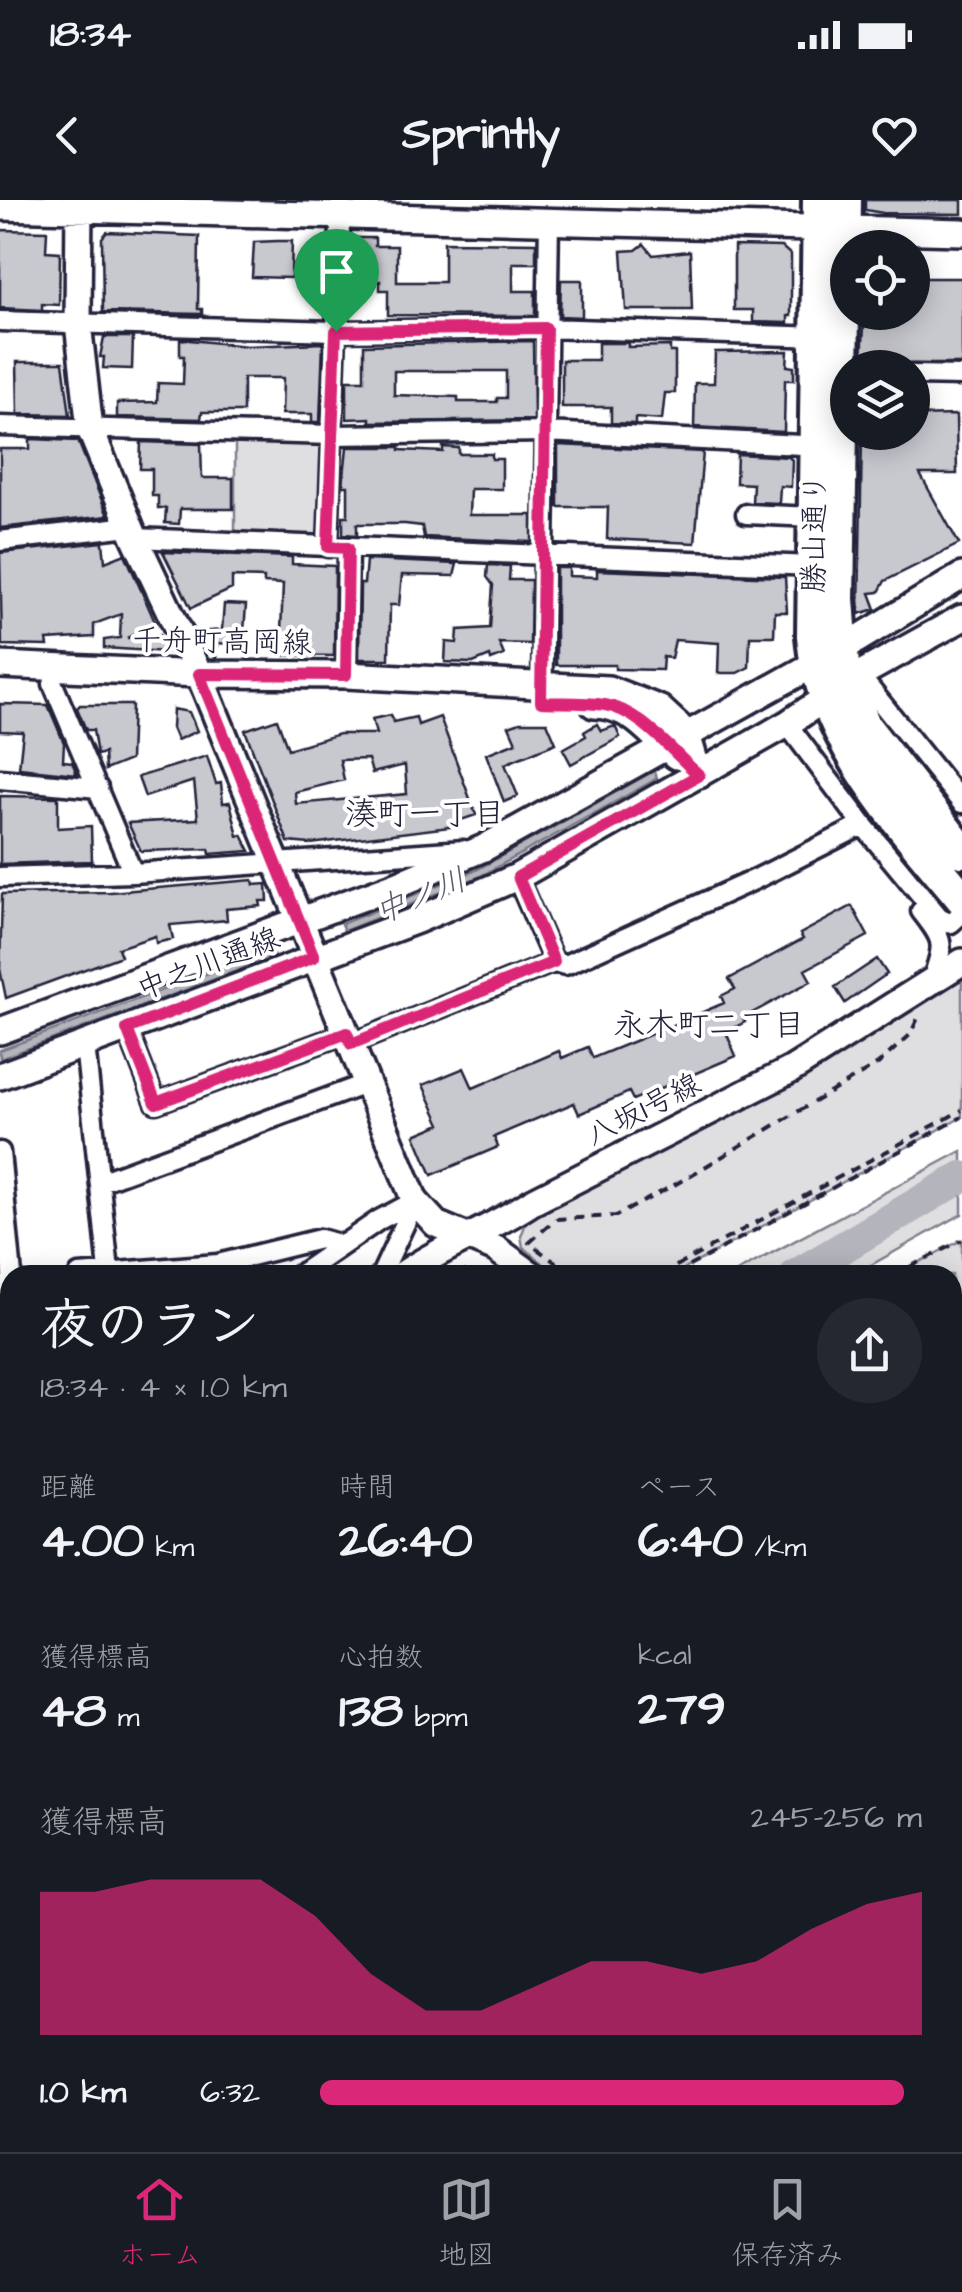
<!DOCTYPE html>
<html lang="ja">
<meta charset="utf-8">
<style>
:root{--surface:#171b24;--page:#242831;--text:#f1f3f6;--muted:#9ea1a6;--line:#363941;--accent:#db2777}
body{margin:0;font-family:"Architects Daughter","Klee One",sans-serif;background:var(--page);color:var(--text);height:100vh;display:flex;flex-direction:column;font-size:38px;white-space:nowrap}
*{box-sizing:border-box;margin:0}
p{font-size:32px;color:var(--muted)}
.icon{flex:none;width:55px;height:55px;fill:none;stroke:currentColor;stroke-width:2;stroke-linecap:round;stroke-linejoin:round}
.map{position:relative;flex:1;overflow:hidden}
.sheet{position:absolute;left:0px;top:1065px;width:962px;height:888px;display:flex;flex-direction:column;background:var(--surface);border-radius:30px 30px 0 0;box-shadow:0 5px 25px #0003}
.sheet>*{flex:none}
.buttons{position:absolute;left:830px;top:30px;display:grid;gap:20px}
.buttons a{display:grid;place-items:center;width:100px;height:100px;border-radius:50%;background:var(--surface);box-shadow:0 5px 25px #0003;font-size:50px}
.pin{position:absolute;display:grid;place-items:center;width:85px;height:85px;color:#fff;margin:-102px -42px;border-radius:50% 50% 50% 0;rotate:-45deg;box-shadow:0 0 10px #0007}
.pin .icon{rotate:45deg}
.round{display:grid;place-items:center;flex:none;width:105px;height:105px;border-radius:52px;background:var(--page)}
.summary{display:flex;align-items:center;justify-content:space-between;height:170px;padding:0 40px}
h1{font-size:55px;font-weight:700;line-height:75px}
.figures{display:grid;grid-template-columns:repeat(3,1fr);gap:15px;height:170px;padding:10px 40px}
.figures div{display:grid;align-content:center}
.figures b{font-size:50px;font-weight:700}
.figures small{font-size:28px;font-weight:400}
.figures p{font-size:28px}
.chart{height:280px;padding:20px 40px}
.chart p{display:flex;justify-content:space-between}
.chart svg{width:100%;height:180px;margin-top:10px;fill:var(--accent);opacity:.7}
ul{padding:0 40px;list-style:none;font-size:32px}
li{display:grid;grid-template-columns:160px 120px 1fr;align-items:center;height:75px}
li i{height:25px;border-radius:12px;background:var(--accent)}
.status{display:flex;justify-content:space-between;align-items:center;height:70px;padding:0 50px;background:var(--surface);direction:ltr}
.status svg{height:28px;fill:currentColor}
header{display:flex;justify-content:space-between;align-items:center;height:130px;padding:0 40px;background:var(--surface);font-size:45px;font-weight:700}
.tab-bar{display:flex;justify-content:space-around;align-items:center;height:140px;border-top:2px solid var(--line);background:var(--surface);font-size:28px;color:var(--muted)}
.tab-bar a{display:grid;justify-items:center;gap:5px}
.tab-bar .active{color:var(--accent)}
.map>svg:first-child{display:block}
</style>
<div class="status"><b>18:34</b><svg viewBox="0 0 49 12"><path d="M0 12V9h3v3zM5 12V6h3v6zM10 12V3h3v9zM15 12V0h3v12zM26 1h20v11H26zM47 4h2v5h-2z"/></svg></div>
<header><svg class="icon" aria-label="back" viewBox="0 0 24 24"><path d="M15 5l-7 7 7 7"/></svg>Sprintly<svg class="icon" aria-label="heart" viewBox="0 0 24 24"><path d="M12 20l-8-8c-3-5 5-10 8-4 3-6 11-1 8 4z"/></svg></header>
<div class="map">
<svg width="962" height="1952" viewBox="0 0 962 1952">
<rect width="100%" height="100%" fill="#fff"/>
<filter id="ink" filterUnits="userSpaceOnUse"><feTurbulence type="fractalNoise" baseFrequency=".01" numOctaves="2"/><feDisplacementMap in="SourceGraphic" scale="20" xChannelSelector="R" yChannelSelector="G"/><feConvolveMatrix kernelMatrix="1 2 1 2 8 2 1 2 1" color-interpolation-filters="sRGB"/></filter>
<g filter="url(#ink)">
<!-- green -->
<path fill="#dfdfe2" stroke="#80808e" stroke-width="2.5" d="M235 242 319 244 323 249 320 333 315 338 235 334Z
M962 775V917L673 1075H557L523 1047 521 1036 526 1023 538 1012 839 853Z
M962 951V1014L853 1075H731Z
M962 1040V1151L953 1156 952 1075H894Z
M10 1348V1492L0 1497V1355Z"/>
<!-- water -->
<path fill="#b4b4bc" stroke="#7a7a88" stroke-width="2.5" d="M654 571 657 578 651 582 479 677 344 731 341 724 476 670Z
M271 750 274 757 0 859V850Z"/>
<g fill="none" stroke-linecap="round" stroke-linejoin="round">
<!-- river -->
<path stroke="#b4b4bc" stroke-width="32" d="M796 1075 962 977
M0 1560 10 1555"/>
</g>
<!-- building -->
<path fill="#c8c8cf" stroke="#22223b" stroke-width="2.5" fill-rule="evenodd" d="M865 0H962V14L883 13 865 10Z
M0 30 47 31 46 51 60 52 59 105 42 104V110L0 108Z
M107 32 199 36 198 109H202V114L103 112 102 38Z
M356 38H375V46H397V82H444V42L536 43V63H513V91H535V116L388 115V90H380V81H350L352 42Z
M277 41H292L291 78 252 77 254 42Z
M644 44 653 55 690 51 692 110H626L622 51 636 50Z
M734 46 782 47 791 55V116H788V123L753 122V110H734Z
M912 78H962V164H869L862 157 865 112H912Z
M561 80H582V117L560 116Z
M104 137H133L132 169 103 168 104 157H100Z
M180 139 247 146 323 143 320 222H312V214H282L283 178H243V212H202L201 219 117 217V203L157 202 158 183 183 184 184 156H180Z
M533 141 534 220 370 222V218L347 219V180H364V145ZM394 171H506V198H497V202H458V197L394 195Z
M598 143H628V147L670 146V152H675V193H665L662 220 635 218V224L611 223V207H562V160H598Z
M788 151 787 166 794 167V180H785L784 232 694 227 695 183H714L715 152Z
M17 162H63L70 215 18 214Z
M956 215 957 274H920L959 344 885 381 879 392 870 393 876 409 859 414 862 232H912V216Z
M30 239 78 241 108 316 0 328V249H30Z
M141 242 201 244 202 278H233V309H180L179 324 165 323 166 308H158V296H152V269H140Z
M558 245 703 252 695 343 607 339 608 307H558Z
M347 247H400V250L443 252V247L459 248V254H492V259H502V289H470L469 315H532V342L424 337 422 326 405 324H357V335L343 334V316H348V286H343Z
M737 254 789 257 792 260 791 287 780 286 779 303 752 302 753 284 736 283Z
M103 342 105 362 125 354 156 424 127 438 160 435 167 452 104 448V440L120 438 121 414 94 424V437L47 440 48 446 2 445 0 353Z
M163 352 292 357V364L335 366 334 456 280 455 283 384 264 383V378L232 377V389L191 408Z
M366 360 457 364 454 376 402 375 399 405H390L389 459H359L360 384H364Z
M488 365 510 366 509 380H531L530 444 499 443 504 455 491 460 490 456 473 463 445 462 446 442 457 443 458 430 490 428 493 385 487 377Z
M556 368H569V376L597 377V370L785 377 787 412H775L774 436H750L749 467 737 473H718L719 443 675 440 671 458 663 457 662 470 615 469V465H556Z
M224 404 246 405 243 445 217 443 216 458 206 450 197 432 222 430Z
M0 504 48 505 64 543 63 561 72 562 77 574 19 568 23 532 0 531Z
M80 505H132L130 560 105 570 104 553 97 555 93 530H86L77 508Z
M173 509 189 512 197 531 177 540 172 528Z
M391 515 393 522 416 517 418 525 440 517 476 615 449 624 450 627 310 644 288 642 245 530 277 519 288 549 339 534H376L372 519ZM368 559 372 573 405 565 407 594 296 604 295 592 344 580 340 560Z
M520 522H547L556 543 505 564 518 596 504 602 486 554 516 542 509 526Z
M597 524 601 531 615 526 620 537 571 564 563 549 586 536 584 532Z
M207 556 216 584 221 583 223 603 230 602 238 636 242 635 250 651 210 654 209 649 141 651 128 623 198 619 194 581 145 597 138 577Z
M0 596 58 597V628L91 626 92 661 0 664Z
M253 680 254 685 267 684 268 701H260L261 706 226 709 227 720 170 725 173 739 156 743 155 736 118 748 121 756 6 798 0 769 2 694 110 692Z
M852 706 868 736 805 770 811 781 743 818 745 822 726 832 736 856 633 900 629 892 579 914 574 903 494 937 498 947 432 975 415 935 441 924 423 885 464 868 473 888 559 851 562 858 588 847 593 858 649 835 724 803 721 796 735 789 729 779 803 739 800 734Z
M877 759 887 774 845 803 835 787Z"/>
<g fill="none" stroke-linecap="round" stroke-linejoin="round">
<defs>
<path id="street" d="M0 121 336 131 546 128 824 137
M912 175 962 176
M0 226 333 235 546 232 822 246
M746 314 814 317
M135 338 813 366
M0 341 130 326
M328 347 341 0
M346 475 348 348
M859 475 962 603
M53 484 133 673
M542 486 549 19
M787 524 863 625 939 717 951 723 962 713
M0 579 98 588
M0 677 133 673 464 650
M517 677 554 762 565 765 756 679 863 625
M921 711C946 743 944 743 932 781
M127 829 156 903 347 833
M351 844 554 762
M85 845 109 1071
M0 952 12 1075
M100 982 368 883
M79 1075 218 1064 320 1039 341 1045
M299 1075 379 1020 415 1001
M381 1075 415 1002
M0 1086 10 1085
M952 1168 962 1163
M0 1267 10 1262
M0 1316 10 1309
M952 1331 962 1330
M952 1509H962
M0 1612 10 1607
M952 1615H962
M952 1710H962
M0 1721 10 1715
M952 1854 956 1889
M0 1900 10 1952
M243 1942 244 1952
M566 1942V1952
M105 1952 184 1951
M419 1952 420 1942
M728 1952 729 1942"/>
<path id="secondary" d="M79 0 78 123 90 229 135 338 199 474 415 1001 436 1024 496 1049 532 1075
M0 7 962 32
M0 465 199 474 346 475 608 489 660 509 687 534 699 575
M594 505C633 506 649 534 676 556
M0 831 396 685 484 648 840 450 962 376
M0 876 417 720 517 677 787 524 859 475 962 418
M402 1075C443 1046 490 1030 532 1002L791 870 962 762
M0 1347 10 1341
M0 1818 10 1838
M58 1942 62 1952"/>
<path id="highway" d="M819 0 813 436C821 538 899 622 962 698
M845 0 838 399 843 467 864 526 962 651"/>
</defs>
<!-- street casing -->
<use href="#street" stroke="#22223b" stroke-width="25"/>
<!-- secondary casing -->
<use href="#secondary" stroke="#22223b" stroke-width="32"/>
<!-- highway casing -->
<use href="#highway" stroke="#22223b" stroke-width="40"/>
<!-- path -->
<path stroke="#22223b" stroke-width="4" stroke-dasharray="10 8" stroke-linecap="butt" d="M457 1075 462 1071 486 1075
M573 1075 529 1043 556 1019 616 1016 676 984 878 864 910 835 919 816
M660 1075 962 910
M673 1075 962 917
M894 1075 962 1040
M0 1141H7
M0 1386 10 1380
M0 1497 10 1492
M0 1759 10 1755
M858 1942 876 1945
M262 1951 302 1948"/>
<!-- street -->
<use href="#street" stroke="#fff" stroke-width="18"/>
<!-- secondary -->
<use href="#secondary" stroke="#fff" stroke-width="25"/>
<!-- highway -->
<use href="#highway" stroke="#fff" stroke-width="32"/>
</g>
</g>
<g fill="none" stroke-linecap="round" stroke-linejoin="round" filter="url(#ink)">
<defs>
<path id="route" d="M546 128 541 502C562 503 584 502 605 505 640 510 672 552 699 575L518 677 554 762 351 844 347 833 156 903 127 829 314 757 199 474 346 475 348 348 328 347 336 131Z"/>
</defs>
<!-- route casing -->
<use href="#route" stroke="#fff" stroke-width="20"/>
<!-- route -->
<use href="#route" stroke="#db2777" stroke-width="12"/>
</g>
<g text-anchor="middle" stroke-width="8" stroke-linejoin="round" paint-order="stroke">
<!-- street labels -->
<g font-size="30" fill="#22223b" stroke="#fff">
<text transform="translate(814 333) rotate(-89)" y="10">勝山通り</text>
<text transform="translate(222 441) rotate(1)" y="10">千舟町高岡線</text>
<text transform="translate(208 763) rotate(-21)" y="10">中之川通線</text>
<text transform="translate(643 909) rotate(-27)" y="10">八坂1号線</text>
</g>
<!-- neighbourhood labels -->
<g font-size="32" fill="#22223b" stroke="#fff">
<text x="425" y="624">湊町一丁目</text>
<text x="709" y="835">永木町二丁目</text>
</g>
<!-- water labels -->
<g font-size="32" font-style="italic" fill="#5c5c6f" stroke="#fff">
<text transform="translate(420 695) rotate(-22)" y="11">中ノ川</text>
</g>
</g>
</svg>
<div class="buttons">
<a><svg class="icon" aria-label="locate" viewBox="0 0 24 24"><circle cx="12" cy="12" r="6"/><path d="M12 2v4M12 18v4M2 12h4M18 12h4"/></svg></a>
<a><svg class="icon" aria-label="layers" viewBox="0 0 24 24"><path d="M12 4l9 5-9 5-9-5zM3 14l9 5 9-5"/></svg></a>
</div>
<div class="pin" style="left:336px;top:131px;background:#1e9e55"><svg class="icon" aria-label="arrive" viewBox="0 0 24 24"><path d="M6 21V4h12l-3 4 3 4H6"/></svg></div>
<section class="sheet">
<div class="summary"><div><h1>夜のラン</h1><p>18:34 · 4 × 1.0 km</p></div><a class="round"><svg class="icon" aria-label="share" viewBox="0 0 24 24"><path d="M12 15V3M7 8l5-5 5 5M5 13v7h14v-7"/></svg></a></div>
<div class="figures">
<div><p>距離</p><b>4.00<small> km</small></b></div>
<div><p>時間</p><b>26:40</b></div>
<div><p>ペース</p><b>6:40<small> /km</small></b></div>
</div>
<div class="figures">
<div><p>獲得標高</p><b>48<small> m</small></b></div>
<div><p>心拍数</p><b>138<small> bpm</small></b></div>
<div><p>kcal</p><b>279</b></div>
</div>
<div class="chart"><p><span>獲得標高</span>245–256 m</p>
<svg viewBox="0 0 160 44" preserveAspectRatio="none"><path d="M0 44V9L10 9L20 6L30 6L40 6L50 15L60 29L70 38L80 38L90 32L100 26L110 26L120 29L130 26L140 18L150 12L160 9V44z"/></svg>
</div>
<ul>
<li><b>1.0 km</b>6:32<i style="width:97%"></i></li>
</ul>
</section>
</div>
<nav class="tab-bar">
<a class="active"><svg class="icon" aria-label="home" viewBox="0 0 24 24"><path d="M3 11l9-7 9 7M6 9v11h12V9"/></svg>ホーム</a>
<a><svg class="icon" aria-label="map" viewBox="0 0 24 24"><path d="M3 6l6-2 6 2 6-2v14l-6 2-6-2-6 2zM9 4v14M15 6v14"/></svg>地図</a>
<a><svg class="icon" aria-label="saved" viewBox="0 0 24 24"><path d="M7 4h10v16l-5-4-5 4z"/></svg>保存済み</a>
</nav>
